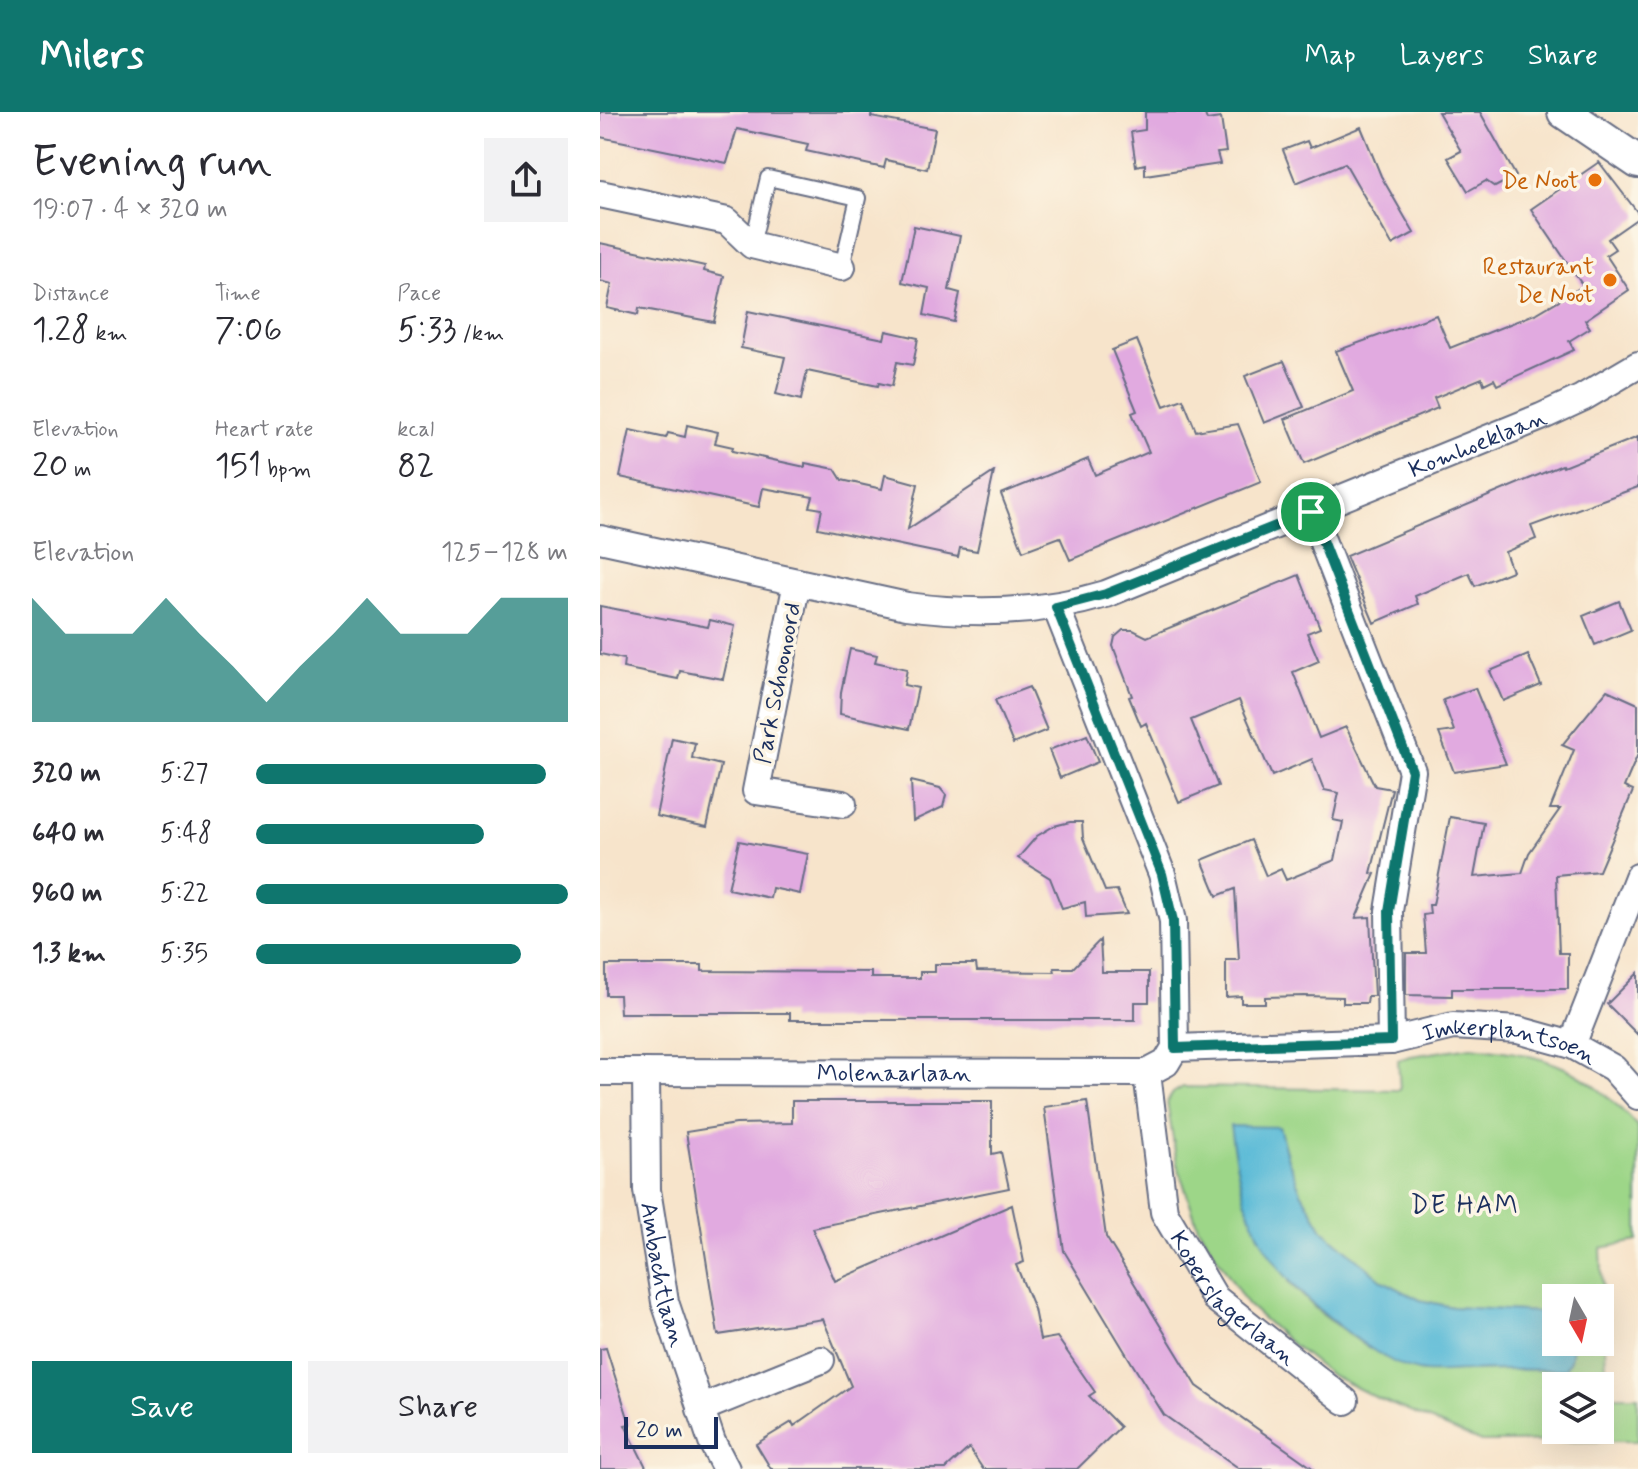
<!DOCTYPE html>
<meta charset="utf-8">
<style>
:root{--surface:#fff;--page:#f2f2f3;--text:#2b2b33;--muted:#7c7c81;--accent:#0f766e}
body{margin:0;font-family:Mynerve,sans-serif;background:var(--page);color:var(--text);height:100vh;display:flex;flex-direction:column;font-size:30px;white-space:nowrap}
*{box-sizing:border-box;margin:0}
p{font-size:26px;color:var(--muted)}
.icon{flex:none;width:44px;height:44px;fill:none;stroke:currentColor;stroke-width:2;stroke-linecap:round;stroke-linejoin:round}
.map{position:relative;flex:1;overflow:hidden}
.panel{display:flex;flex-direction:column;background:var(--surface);width:600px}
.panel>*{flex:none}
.needle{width:52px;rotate:171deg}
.buttons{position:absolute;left:942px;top:1172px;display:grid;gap:16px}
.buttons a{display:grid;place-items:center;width:72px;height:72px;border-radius:0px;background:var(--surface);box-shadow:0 8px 32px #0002;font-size:40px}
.scale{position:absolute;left:24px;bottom:20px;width:94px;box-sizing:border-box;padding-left:8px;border:4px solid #1b2f5e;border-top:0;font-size:22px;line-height:28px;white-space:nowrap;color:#1b2f5e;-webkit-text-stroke:6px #fcf5e5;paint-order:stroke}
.pin{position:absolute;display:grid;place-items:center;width:68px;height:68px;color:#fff;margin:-34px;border:4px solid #fff;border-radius:50%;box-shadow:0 2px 8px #0007}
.round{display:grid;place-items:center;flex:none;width:84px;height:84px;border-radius:0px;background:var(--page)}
.headline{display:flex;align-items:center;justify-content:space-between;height:136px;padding:0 32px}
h1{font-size:44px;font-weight:600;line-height:60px}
.stats{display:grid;grid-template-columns:repeat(3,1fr);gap:12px;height:136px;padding:8px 32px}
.stats div{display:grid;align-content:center}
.stats b{font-size:34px;font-weight:600}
.stats small{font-size:22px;font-weight:400}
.stats p{font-size:22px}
.chart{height:224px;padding:16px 32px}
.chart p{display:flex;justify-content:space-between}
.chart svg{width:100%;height:144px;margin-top:8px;fill:var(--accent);opacity:.7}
.primary-button{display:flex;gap:16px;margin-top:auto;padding:16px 32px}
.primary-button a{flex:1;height:92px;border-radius:0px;background:var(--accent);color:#fff;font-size:32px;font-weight:600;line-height:92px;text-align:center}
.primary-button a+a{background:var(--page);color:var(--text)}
ul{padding:0 32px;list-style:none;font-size:26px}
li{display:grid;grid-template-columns:128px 96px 1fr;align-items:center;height:60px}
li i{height:20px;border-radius:10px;background:var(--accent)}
header{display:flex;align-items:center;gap:48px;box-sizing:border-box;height:112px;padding:0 40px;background:var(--accent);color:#fff}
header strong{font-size:38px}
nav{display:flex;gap:44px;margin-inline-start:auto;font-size:28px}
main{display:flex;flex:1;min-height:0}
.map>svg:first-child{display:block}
</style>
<header>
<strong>Milers</strong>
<nav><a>Map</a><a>Layers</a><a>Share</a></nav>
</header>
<main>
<section class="panel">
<div class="headline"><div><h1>Evening run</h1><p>19:07 · 4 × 320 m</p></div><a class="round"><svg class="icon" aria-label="share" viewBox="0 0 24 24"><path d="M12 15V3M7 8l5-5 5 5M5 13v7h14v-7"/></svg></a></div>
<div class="stats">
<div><p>Distance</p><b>1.28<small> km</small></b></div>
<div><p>Time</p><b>7:06</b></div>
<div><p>Pace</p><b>5:33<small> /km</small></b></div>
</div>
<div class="stats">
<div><p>Elevation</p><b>20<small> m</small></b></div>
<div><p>Heart rate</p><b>151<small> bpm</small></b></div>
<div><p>kcal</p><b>82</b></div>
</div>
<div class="chart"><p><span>Elevation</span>125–128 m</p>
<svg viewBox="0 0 160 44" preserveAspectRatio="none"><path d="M0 44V6L10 17L20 17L30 17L40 6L50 17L60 27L70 38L80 27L90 17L100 6L110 17L120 17L130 17L140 6L150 6L160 6V44z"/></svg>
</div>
<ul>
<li><b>320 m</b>5:27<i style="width:93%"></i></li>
<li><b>640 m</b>5:48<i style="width:73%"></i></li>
<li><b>960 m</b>5:22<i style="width:100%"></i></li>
<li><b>1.3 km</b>5:35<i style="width:85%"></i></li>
</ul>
<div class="primary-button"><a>Save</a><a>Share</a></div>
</section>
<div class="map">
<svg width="1038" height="1357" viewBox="0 0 1038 1357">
<rect width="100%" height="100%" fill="#fcf5e5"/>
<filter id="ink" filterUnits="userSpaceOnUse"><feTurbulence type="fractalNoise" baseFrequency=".0125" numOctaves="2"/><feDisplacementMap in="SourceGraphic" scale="16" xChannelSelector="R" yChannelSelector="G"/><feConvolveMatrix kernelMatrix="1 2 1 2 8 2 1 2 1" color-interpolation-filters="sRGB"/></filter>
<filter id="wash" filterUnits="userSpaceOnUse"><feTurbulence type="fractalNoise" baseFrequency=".006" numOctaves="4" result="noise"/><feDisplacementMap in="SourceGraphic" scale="32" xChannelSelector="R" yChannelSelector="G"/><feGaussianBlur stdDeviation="1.8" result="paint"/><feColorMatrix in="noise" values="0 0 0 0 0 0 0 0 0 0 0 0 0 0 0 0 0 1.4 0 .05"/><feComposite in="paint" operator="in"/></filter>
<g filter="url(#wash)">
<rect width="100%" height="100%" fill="#f7e4cb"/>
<!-- green -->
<path fill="#9dd688" stroke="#5c8273" stroke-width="2" fill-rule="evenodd" d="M871 935C951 943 983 955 1038 1015V1129L1001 1136 1007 1284H1038V1329L881 1330 777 1286 729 1262 688 1229 647 1192 598 1115 577 1052 567 990 573 981 583 975 800 978 798 948 811 944ZM679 1015 688 1048 701 1080 724 1119 783 1169 820 1188 853 1195 956 1201V1186H1000V1230H973L970 1248 964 1257 822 1260 792 1248 764 1233 720 1201 689 1170ZM956 1274H1000V1318H956Z"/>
<!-- water -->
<path fill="#58bad7" stroke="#3a749a" stroke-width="2" d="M630 1014 679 1015 688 1048 701 1080 724 1119 783 1169 820 1188 852 1195 956 1201V1230H973L970 1248 965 1257C932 1257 900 1258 867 1259 853 1259 838 1261 825 1260 801 1258 773 1239 754 1225 669 1164 644 1116 630 1014Z"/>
<g id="blocks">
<!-- building -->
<path fill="#e1aae0" d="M0 0H272L271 5 335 17 327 57 286 48 284 56 261 51 206 39 208 32 137 17 127 51 0 25Z
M545 0H604L607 8 621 6 626 40 617 41 620 52 545 63V52L536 54 531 20 545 18Z
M838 0H880L916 64 895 75 886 69 868 79 848 46 861 39Z
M761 15 781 64 814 121 792 133 745 51 696 71 683 38 707 29 710 36Z
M999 50 1038 101V106L1008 127 1015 137 1006 143 1029 178 985 208 990 216 969 229 974 238 897 273 894 267 884 272 882 266 834 286 838 296 704 352 685 307 753 279 736 239 836 203 850 236 937 201 983 174 931 97Z
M314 114 360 124 349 178 360 181 354 210 324 203 329 176 302 170Z
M0 131 105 154 104 159 124 164 114 210 39 196 38 203 7 196 12 172 0 169Z
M148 199 284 227 286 219 318 226 313 253 297 250 292 274 279 271 278 274 207 259 201 288 176 282 185 245 141 236Z
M537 228 564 294 583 287 596 319 638 312 661 370 470 448 460 425 423 439 401 382 488 347 495 363 549 340 532 301 537 299 512 238Z
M684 249 704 295 664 311 645 264Z
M87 313 118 320 115 331 133 335 132 339 205 355V351L235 357 242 368 282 377 285 363 318 372 308 417 394 360 377 439 360 436 358 445 218 416 222 397 210 395 213 385 163 376 159 395 20 365 30 318 66 326 68 321 85 325Z
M1038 325V375L931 414 936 427 905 440 912 459 875 474 869 461 815 484 818 492 774 511 746 444 962 353 963 355Z
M699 463 720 516 707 521 719 549 693 560 719 626 746 615 775 674 792 677 771 761 775 762 756 806 770 805 774 884H768L767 891H743V885L704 884 665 885V891H641V884L626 885V848H639L635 777 617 784 602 748 651 728 666 764 681 757 686 768 735 748 743 710 733 708 739 681 724 678 712 647 672 664 639 588 591 608 618 674 579 690 546 611 541 614 529 585 532 584 513 534 515 525 523 518H533L547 525Z
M1019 489 1031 518 995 533 983 504Z
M0 494 108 515 110 508 135 514 123 567 80 559 78 567 23 556 24 547 0 542Z
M250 537 277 543 275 550 307 557 304 573 318 576 309 617 240 602 241 580Z
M928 543 941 573 903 589 890 559Z
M429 575 447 618 413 632 395 588Z
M875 576 906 652 854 660 839 621 854 619 843 588Z
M1007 578 1038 592V642L1024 675 1033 679 999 759 956 763 959 841H968V877H852V884L806 883V841H826L823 803 830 802 829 793H833L850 705 884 711 874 765 922 761 929 741 960 697H950L974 638 962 633Z
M487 623 498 650 460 666 449 638Z
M72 626 95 631 92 646 121 653 107 715 56 704Z
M311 669 340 676 346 683 343 695 313 709Z
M470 710H482L483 726 505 779 517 778 527 802 486 805 485 790 462 796 450 766 418 746 437 724 454 714Z
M139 729 208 742 200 782 172 776 170 786 128 777Z
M500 828 502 860H549V890H535V908H190V901H20L19 883H6V853H102V859L271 860V866H320V860H335V852H376L377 859 455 860 454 856H473Z
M1038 861V923L1007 892Z
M192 989H392V1042L401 1040 409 1076 212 1116 235 1169 412 1093 424 1150 416 1153 434 1197 440 1228 457 1225 495 1280 489 1284 520 1315 477 1357H383L369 1336 346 1357H171L156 1332 192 1310 194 1314 251 1274 223 1207 118 1223 86 1020 136 1012 192 1011Z
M487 989 506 1125 597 1274 714 1357H640L564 1303 533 1253 464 1139 444 995Z
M6 1236 30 1312 25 1313 47 1357H0V1237Z"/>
</g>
</g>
<g filter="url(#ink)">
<use href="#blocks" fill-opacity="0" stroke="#686e84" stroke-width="2"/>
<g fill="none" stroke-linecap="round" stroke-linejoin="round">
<defs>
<path id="service" d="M152 133 168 66 258 86 242 155"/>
<g id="minor">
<path d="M0 82 127 109 152 133 242 155"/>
<path d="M711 400 812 659 789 799 791 929"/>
<path id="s1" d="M0 427 307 494C374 503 440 502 506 482L941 305 982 286 1038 253"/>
<path d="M197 470 156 679 243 692"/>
<path d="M972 933 1038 765"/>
<path id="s2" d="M575 936 791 929 853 914 918 918 972 933 1013 956 1038 984"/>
<path id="s3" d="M0 960 547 961 566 951 575 936 573 809 562 762 456 495"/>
<path id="s4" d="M46 960 47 1078 65 1190 112 1330 126 1357"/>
<path id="s5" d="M547 961 564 1100 615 1186 745 1289"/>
<path d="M100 1297 221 1248"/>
</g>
<path id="tertiary" d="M964 0 1038 50"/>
</defs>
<!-- service casing -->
<use href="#service" stroke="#686e84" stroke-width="18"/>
<!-- minor casing -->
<use href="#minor" stroke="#686e84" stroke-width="30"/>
<!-- tertiary casing -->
<use href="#tertiary" stroke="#686e84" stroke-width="36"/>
<!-- service -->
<use href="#service" stroke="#fff" stroke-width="14"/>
<!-- minor -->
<use href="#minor" stroke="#fff" stroke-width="26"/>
<!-- tertiary -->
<use href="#tertiary" stroke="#fff" stroke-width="32"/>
</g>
</g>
<g fill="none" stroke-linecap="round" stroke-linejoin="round" filter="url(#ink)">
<defs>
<path id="route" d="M711 400 812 659 789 799 791 929 575 936 573 809 562 762 456 495 506 482Z"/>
</defs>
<!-- route casing -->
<use href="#route" stroke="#fff" stroke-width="16"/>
<!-- route -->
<use href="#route" stroke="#0f766e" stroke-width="10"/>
</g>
<!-- markers -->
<g fill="#e8710a" stroke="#fcf5e5" stroke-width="3">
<circle cx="995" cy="68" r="8"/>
<circle cx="1010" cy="168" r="8"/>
</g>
<g text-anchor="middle" stroke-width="7" stroke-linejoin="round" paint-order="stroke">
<!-- food labels -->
<g font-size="24" fill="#c56008" stroke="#fcf5e5" text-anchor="end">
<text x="979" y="76">De Noot</text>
<text x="994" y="162">Restaurant<tspan x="994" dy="28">De Noot</tspan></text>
</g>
<!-- street labels -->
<g font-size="24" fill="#1b2f5e" stroke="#fcf5e5">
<text dy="8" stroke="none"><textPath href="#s1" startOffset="916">Komhoeklaan</textPath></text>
<text transform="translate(177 571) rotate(-79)" y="8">Park Schoonoord</text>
<text dy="8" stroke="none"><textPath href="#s2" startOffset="338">Imkerplantsoen</textPath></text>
<text dy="8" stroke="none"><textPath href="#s3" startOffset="294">Molenaarlaan</textPath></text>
<text dy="8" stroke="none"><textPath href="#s4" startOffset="204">Ambachtlaan</textPath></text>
<text dy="8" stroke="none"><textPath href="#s5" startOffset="252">Koperslagerlaan</textPath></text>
</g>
<!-- neighbourhood labels -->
<g font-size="26" letter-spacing="2" fill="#1b2f5e" stroke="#fcf5e5">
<text x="865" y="1101">DE HAM</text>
</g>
</g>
</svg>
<div class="buttons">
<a><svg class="needle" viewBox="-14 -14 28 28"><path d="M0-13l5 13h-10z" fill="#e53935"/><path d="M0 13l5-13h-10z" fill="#7c7c81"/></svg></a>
<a><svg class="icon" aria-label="layers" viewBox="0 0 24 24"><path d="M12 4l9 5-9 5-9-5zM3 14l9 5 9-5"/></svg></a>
</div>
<div class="scale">20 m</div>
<div class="pin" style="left:711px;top:400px;background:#1e9e55"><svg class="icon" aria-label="arrive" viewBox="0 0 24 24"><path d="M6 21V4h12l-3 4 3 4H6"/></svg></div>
</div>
</main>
